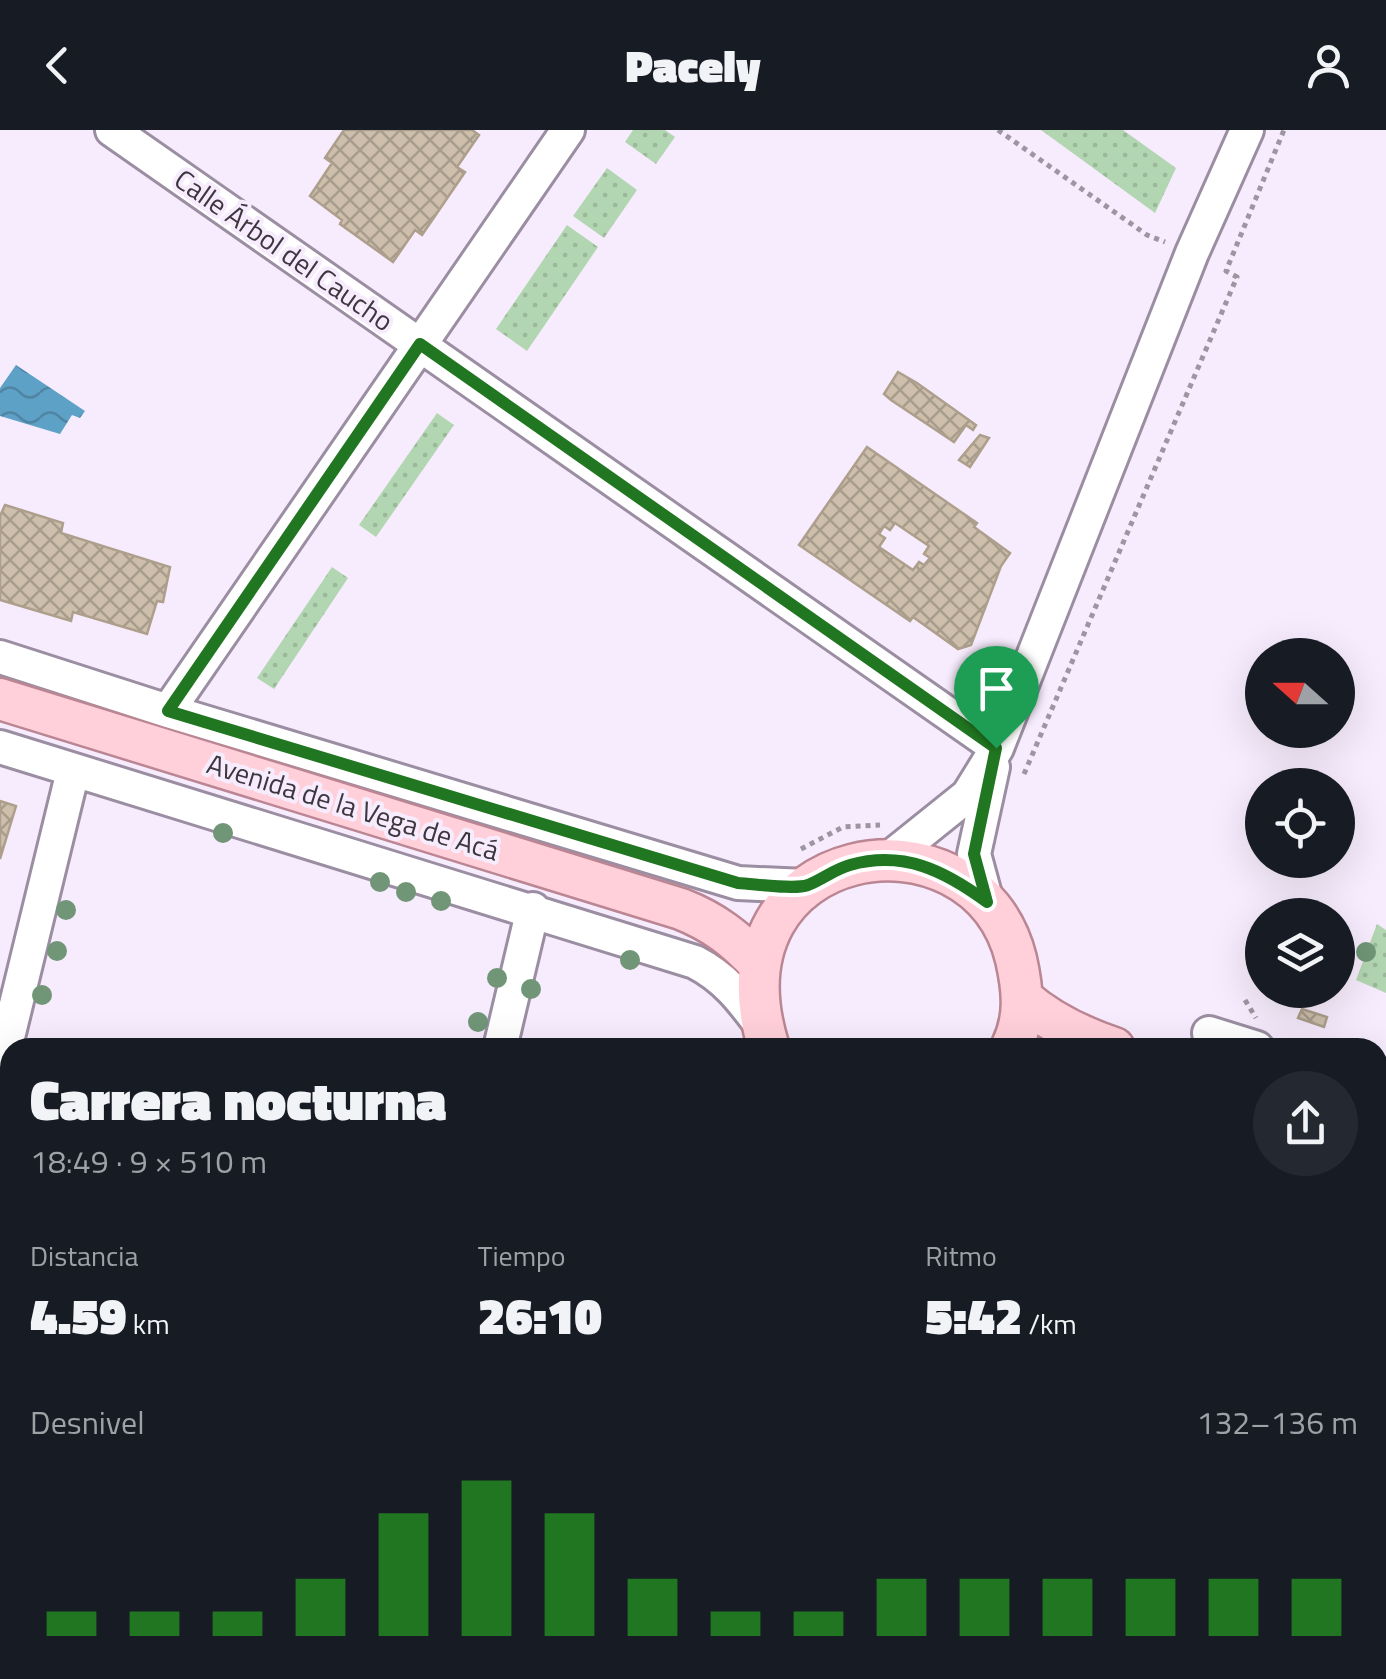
<!DOCTYPE html>
<html lang="es">
<meta charset="utf-8">
<style>
:root{--surface:#171b24;--page:#242831;--text:#f1f3f6;--muted:#9ea1a6;--accent:#217621}
body{margin:0;font-family:"Titillium Web",sans-serif;background:var(--page);color:var(--text);height:100vh;display:flex;flex-direction:column;font-size:38px;white-space:nowrap}
*{box-sizing:border-box;margin:0}
p{font-size:32px;color:var(--muted)}
.icon{flex:none;width:55px;height:55px;fill:none;stroke:currentColor;stroke-width:2;stroke-linecap:round;stroke-linejoin:round}
.map{position:relative;flex:1;overflow:hidden}
.panel{position:absolute;left:0px;top:908px;width:1388px;height:642px;display:flex;flex-direction:column;background:var(--surface);border-radius:30px 30px 0 0;box-shadow:0 10px 40px #0002}
.panel>*{flex:none}
.needle{width:65px;rotate:291deg}
.tools{position:absolute;left:1245px;top:508px;display:grid;gap:20px}
.tools a{display:grid;place-items:center;width:110px;height:110px;border-radius:50%;background:var(--surface);box-shadow:0 10px 40px #0002;font-size:50px}
.pin{position:absolute;display:grid;place-items:center;width:85px;height:85px;color:#fff;margin:-102px -42px;border-radius:50% 50% 50% 0;rotate:-45deg;box-shadow:0 0 10px #0007}
.pin .icon{rotate:45deg}
.round{display:grid;place-items:center;flex:none;width:105px;height:105px;border-radius:52px;background:var(--page)}
.overview{display:flex;align-items:center;justify-content:space-between;height:170px;padding:0 30px}
h1{font-size:55px;font-weight:800;line-height:75px}
.figures{display:grid;grid-template-columns:repeat(3,1fr);gap:15px;height:170px;padding:10px 30px}
.figures div{display:grid;align-content:center}
.figures b{font-size:50px;font-weight:800}
.figures small{font-size:28px;font-weight:400}
.figures p{font-size:28px}
.chart{height:280px;padding:20px 30px}
.chart p{display:flex;justify-content:space-between}
.chart svg{width:100%;height:180px;margin-top:10px;stroke:var(--accent);stroke-width:6}
header{display:flex;justify-content:space-between;align-items:center;height:130px;padding:0 30px;background:var(--surface);font-size:45px;font-weight:800}
.map>svg:first-child{display:block}
</style>
<header><svg class="icon" aria-label="back" viewBox="0 0 24 24"><path d="M15 5l-7 7 7 7"/></svg>Pacely<svg class="icon" aria-label="person" viewBox="0 0 24 24"><circle cx="12" cy="8" r="4"/><path d="M4 21q1-7 8-7t8 7"/></svg></header>
<div class="map">
<svg width="1386" height="1549" viewBox="0 0 1386 1549">
<defs>
<pattern id="park-tufts" width="24" height="20" patternUnits="userSpaceOnUse" patternTransform="scale(2.5)"><rect width="24" height="20" fill="#b3d6b2"/><path d="M3 7l-1-3M5 7V3M7 7l1-3M15 17l-1-3M17 17v-4M19 17l1-3" fill="none" stroke="#9bb89a"/></pattern>
<pattern id="garden-dots" width="8" height="8" patternUnits="userSpaceOnUse" patternTransform="scale(2.5)"><rect width="8" height="8" fill="#b3d6b2"/><path d="M2 2h.1M6 6h.1" fill="none" stroke="#9bb89a" stroke-width="1.8" stroke-linecap="round"/></pattern>
<pattern id="water-waves" width="16" height="10" patternUnits="userSpaceOnUse" patternTransform="scale(2.5)"><rect width="16" height="10" fill="#5ea1c7"/><path d="M0 5q4-4 8 0t8 0" fill="none" stroke="#4f84a3"/></pattern>
<pattern id="building-cross-hatch" width="8" height="8" patternUnits="userSpaceOnUse" patternTransform="scale(2.5)"><rect width="8" height="8" fill="#cdbfab"/><path d="M0 0l8 8M0 8l8-8" fill="none" stroke="#a89c8d"/></pattern>
</defs>
<rect width="100%" height="100%" fill="#f7ecfd"/>
<!-- park -->
<path fill="url(#park-tufts)" d="M0 1263 10 1266V1540H332L330 1549H0Z"/>
<!-- garden -->
<path fill="url(#garden-dots)" d="M633 0H665L675 7 656 34 625 12Z
M1041 0H1123L1176 38 1155 83Z
M607 38 637 60 604 108 573 86Z
M567 95 598 117 527 221 496 199Z
M437 283 454 295 376 407 359 395Z
M332 437 348 448 274 559 257 548Z
M1377 794 1386 800V863L1356 850Z
M0 1292 10 1295V1500L0 1497Z
M30 1540H309L307 1549H27Z"/>
<!-- water -->
<path fill="url(#water-waves)" d="M16 235 85 281 80 288 72 285 60 304 0 286V258Z"/>
<!-- building -->
<path fill="url(#building-cross-hatch)" stroke="#ad9f8c" stroke-width="2.5" fill-rule="evenodd" d="M344 0H472L479 5 457 37 465 42 422 105 415 100 393 132 340 94 342 90 310 66 332 33 325 28Z
M898 242 917 253 976 295 973 300 966 295 954 312 891 270 884 264Z
M980 305 989 308 970 337 959 330Z
M867 317 977 393 974 397 1010 423 1001 436 971 515 958 519 913 487 910 491 799 415ZM895 393 929 416 924 424 930 428 924 435 919 432 913 440 879 417 885 408 879 404 884 396 890 400Z
M5 375 63 393 61 403 170 437 163 472 157 471 147 504 73 482 71 491 0 470V386Z
M0 671 16 676 0 729Z
M1302 879 1327 887 1324 897 1298 888Z
M1380 1090 1386 1092V1264L1378 1288Z
M1378 1311 1386 1314V1406L1378 1404Z
M407 1540H691L689 1549H405Z"/>
<g fill="none" stroke-linecap="round" stroke-linejoin="round">
<defs>
<path id="minor" d="M112 0 997 618
M0 527 168 581 738 753 806 756
M168 581 568 0
M0 617 695 832C726 848 742 870 763 898
M887 730 968 665 997 618 1192 123 1247 0
M987 772 974 724 993 637
M1209 903 1257 918
M500 918 533 779
M0 940 73 641
M1378 954 1386 956
M1378 1044 1386 1047
M0 1245 10 1249
M1378 1430 1386 1432
M939 1540 969 1549
M349 1549 352 1540
M721 1549 723 1540
M1163 1549 1166 1540"/>
<path id="major" d="M0 569 681 779C714 792 736 809 760 835
M1022 868C1048 891 1081 907 1114 918
M769 918C703 710 976 667 1016 829 1023 860 1026 888 1011 918
M1378 996 1386 999"/>
</defs>
<!-- minor casing -->
<use href="#minor" stroke="#9b8ea2" stroke-width="38"/>
<!-- major casing -->
<use href="#major" stroke="#bb8693" stroke-width="45"/>
<!-- path -->
<path stroke="#9d95a1" stroke-width="5" stroke-dasharray="5 5" stroke-linecap="butt" d="M998 0 1147 105 1165 112
M1024 644 1237 147 1226 141 1284 0
M801 719 843 697 880 695
M1245 870 1256 888
M777 1549 779 1540"/>
<!-- minor -->
<use href="#minor" stroke="#fff" stroke-width="32"/>
<!-- major -->
<use href="#major" stroke="#ffd0d9" stroke-width="40"/>
</g>
<!-- trees -->
<g fill="#709577">
<circle cx="223" cy="703" r="10"/>
<circle cx="380" cy="752" r="10"/>
<circle cx="406" cy="762" r="10"/>
<circle cx="441" cy="771" r="10"/>
<circle cx="66" cy="780" r="10"/>
<circle cx="57" cy="821" r="10"/>
<circle cx="1366" cy="822" r="10"/>
<circle cx="630" cy="830" r="10"/>
<circle cx="497" cy="848" r="10"/>
<circle cx="531" cy="859" r="10"/>
<circle cx="42" cy="865" r="10"/>
<circle cx="478" cy="892" r="10"/>
</g>
<g fill="none" stroke-linecap="round" stroke-linejoin="round">
<defs>
<path id="route" d="M420 214 996 618 974 724 987 772C945 741 904 720 850 735 835 739 823 749 808 755 794 760 756 754 738 753L168 581Z"/>
</defs>
<!-- route casing -->
<use href="#route" stroke="#fff" stroke-width="20"/>
<!-- route -->
<use href="#route" stroke="#217621" stroke-width="12"/>
</g>
<g text-anchor="middle" stroke-width="8" stroke-linejoin="round" paint-order="stroke">
<!-- street labels -->
<g font-size="28" fill="#3c373f" stroke="#f7ecfd">
<text transform="translate(284 120) rotate(35)" y="10">Calle Árbol del Caucho</text>
<text transform="translate(353 677) rotate(17)" y="10">Avenida de la Vega de Acá</text>
</g>
</g>
</svg>
<div class="tools">
<a><svg class="needle" viewBox="-14 -14 28 28"><path d="M0-13l5 13h-10z" fill="#e53935"/><path d="M0 13l5-13h-10z" fill="#9ea1a6"/></svg></a>
<a><svg class="icon" aria-label="locate" viewBox="0 0 24 24"><circle cx="12" cy="12" r="6"/><path d="M12 2v4M12 18v4M2 12h4M18 12h4"/></svg></a>
<a><svg class="icon" aria-label="layers" viewBox="0 0 24 24"><path d="M12 4l9 5-9 5-9-5zM3 14l9 5 9-5"/></svg></a>
</div>
<div class="pin" style="left:996px;top:618px;background:#1e9e55"><svg class="icon" aria-label="arrive" viewBox="0 0 24 24"><path d="M6 21V4h12l-3 4 3 4H6"/></svg></div>
<section class="panel">
<div class="overview"><div><h1>Carrera nocturna</h1><p>18:49 · 9 × 510 m</p></div><a class="round"><svg class="icon" aria-label="share" viewBox="0 0 24 24"><path d="M12 15V3M7 8l5-5 5 5M5 13v7h14v-7"/></svg></a></div>
<div class="figures">
<div><p>Distancia</p><b>4.59<small> km</small></b></div>
<div><p>Tiempo</p><b>26:10</b></div>
<div><p>Ritmo</p><b>5:42<small> /km</small></b></div>
</div>
<div class="chart"><p><span>Desnivel</span>132–136 m</p>
<svg viewBox="0 0 160 44" preserveAspectRatio="none"><path d="M5 44V38M15 44V38M25 44V38M35 44V30M45 44V14M55 44V6M65 44V14M75 44V30M85 44V38M95 44V38M105 44V30M115 44V30M125 44V30M135 44V30M145 44V30M155 44V30"/></svg>
</div>
</section>
</div>
